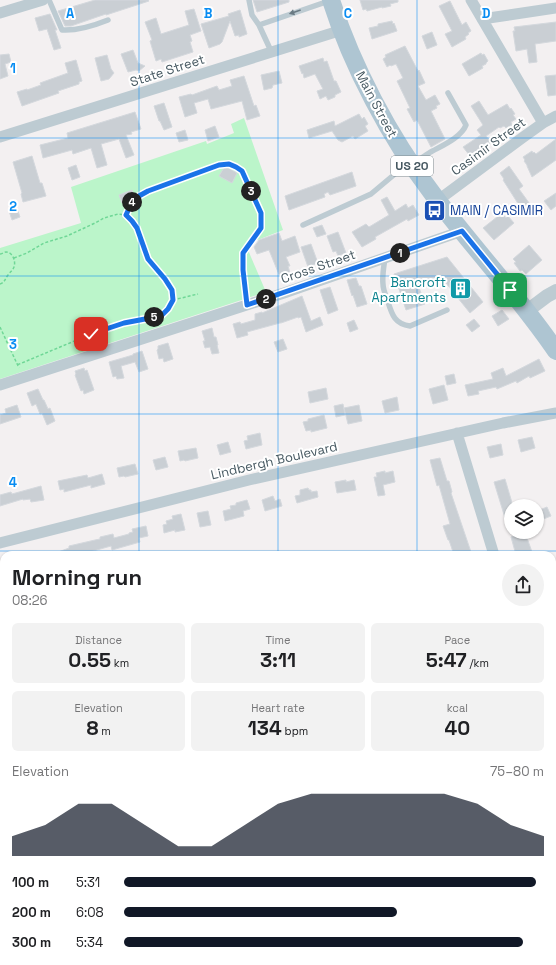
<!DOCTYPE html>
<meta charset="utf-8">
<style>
:root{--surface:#fff;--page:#f2f2f2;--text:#202124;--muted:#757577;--accent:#111827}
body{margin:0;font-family:"Space Grotesk",sans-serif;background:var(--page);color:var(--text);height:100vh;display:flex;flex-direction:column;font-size:15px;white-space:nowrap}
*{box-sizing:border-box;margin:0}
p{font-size:13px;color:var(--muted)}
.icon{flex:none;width:22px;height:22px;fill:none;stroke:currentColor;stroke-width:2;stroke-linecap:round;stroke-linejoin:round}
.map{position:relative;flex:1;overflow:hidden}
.sheet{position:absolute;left:0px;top:551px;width:556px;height:414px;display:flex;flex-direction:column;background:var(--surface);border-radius:12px 12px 0 0;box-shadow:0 1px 3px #0004}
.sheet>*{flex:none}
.fabs{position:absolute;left:504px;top:499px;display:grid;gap:8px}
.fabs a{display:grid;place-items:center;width:40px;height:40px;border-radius:50%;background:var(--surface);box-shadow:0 1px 3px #0004;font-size:20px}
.pin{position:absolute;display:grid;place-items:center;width:34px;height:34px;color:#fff;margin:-17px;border-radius:8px;box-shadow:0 2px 6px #0006}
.km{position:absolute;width:20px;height:20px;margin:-10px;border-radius:50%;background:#222;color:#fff;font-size:11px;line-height:20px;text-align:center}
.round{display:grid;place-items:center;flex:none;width:42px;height:42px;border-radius:21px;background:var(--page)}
.overview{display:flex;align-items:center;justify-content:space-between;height:68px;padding:0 12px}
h1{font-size:22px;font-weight:700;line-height:30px}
.metrics{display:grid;grid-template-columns:repeat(3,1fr);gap:6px;height:68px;padding:4px 12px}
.metrics div{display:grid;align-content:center;border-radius:6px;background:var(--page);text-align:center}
.metrics b{font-size:20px;font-weight:700}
.metrics small{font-size:11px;font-weight:400}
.metrics p{font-size:11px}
.chart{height:112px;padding:8px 12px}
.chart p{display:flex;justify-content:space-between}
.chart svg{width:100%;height:72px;margin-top:4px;fill:var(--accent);opacity:.7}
ul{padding:0 12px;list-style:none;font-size:13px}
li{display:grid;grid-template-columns:64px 48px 1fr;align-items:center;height:30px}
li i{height:10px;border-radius:5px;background:var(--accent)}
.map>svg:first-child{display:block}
</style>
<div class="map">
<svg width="556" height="965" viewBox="0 0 556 965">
<rect width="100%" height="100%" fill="#f3f0f1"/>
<!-- green -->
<path fill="#bbf5ca" d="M244 118 283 230 255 241 248 250 266 292 0 379V248L81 223 71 187 206 141 207 144 234 133 231 124Z"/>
<!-- building -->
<path fill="#cacfd4" stroke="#d4d8dd" d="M95 0H148L149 1 106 15V14L97 17 71 26H65L58 11Z
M253 0H289V2L257 12Z
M360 0H398V2L390 4 391 6 382 8V7L367 11 366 9 363 10Z
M450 1 462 25 466 22 471 31 468 33 469 34 465 37 466 39 452 47 445 34 452 31 439 6Z
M194 9 201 31 190 35 192 41 190 42 193 52 162 62 161 59 156 61 150 41 152 40 145 22 156 18 161 34 189 25 185 11Z
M240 10 247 34 239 37V35L235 36 230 21 222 42 220 44 209 48 201 24 229 16 228 14Z
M50 14 57 30H55L61 48 54 50 47 29 39 31 35 18Z
M392 21 393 24 394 23 397 31 372 39 369 28 378 26V24Z
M556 22V41L535 44 537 62 529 63 527 49 516 51 513 31H515L514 27Z
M432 32 437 45 427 49 422 36Z
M405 46 418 71 419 70 425 83 418 86 426 100 435 95 440 104 436 106 437 108 431 111 445 139 431 147 417 120 414 122 407 109 410 108 397 81 403 78 396 64 391 66 390 65 387 67 383 59 386 57 385 55Z
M133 50 138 63 145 66 139 71 136 70 128 72 121 54Z
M481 53 482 55 484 54 488 61 486 63V64L482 66 483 68 469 76 462 64Z
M9 54 11 62 5 64 8 76 0 79V55Z
M107 55 111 69 114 73 109 79 101 81 95 58Z
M323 58 324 62 327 61 334 81H336L341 92 335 95V97L328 100 326 96 320 99 317 91 323 89 315 74 304 78 303 73 302 74 299 66Z
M76 60 82 81 79 82V84L58 91 59 93 22 106 17 92 27 89V90L41 85 40 83 68 73 65 63Z
M279 71 282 83 273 85 272 88 264 90 261 75Z
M556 75V95L548 96 545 76Z
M244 76 254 106 256 105 260 116 247 120 242 101 211 109 208 99 194 103 197 113 185 117 179 97 191 94 192 95 217 86 219 90 232 86 230 80Z
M479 101 488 115 507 104 510 109 511 108 515 114 513 115 516 119 511 122 512 125 506 128 504 126 500 128 499 127 486 136 491 142 490 144 474 156 473 154 470 156 463 147 481 135 477 130 483 125 471 106Z
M164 103 172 127 164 130 160 121H159L154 106Z
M135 112 141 129 131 132 132 134 126 135 134 155 126 158 119 139 101 144 107 165 97 168 91 148 73 154 72 150 43 158 40 145 68 138 67 133Z
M359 114 362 119 364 117 368 124 365 126 368 131 355 139 353 136 342 142 338 140 332 131 309 138 307 130 334 121 335 126Z
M215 126 219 137 208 141 205 130Z
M185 130 188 140 179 142 176 133Z
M556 139V160L532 177 527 166V165L524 161 525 160 523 157 532 151 533 153 534 152 536 154Z
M32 156 40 183H42L46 196 23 202 21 194 22 193 13 162Z
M76 165 80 177 72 180 68 168Z
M225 166 237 173 232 183 219 176Z
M509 166 523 186 519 189 532 207 524 213 503 180 504 179 500 173Z
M352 172 356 186 330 195 328 192 324 194 325 197 289 210 285 196Z
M132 190 135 199 122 203 119 195Z
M556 193V206L551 210 544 201Z
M387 197 395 211 406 204 408 208 413 205 419 215 408 221 407 219 375 237 376 239 362 247 352 232 366 224 369 227 389 215 381 200Z
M17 208 20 217 12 220 9 211Z
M502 213 506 218 508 216 514 223 494 240 483 228Z
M322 225 326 234 317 237 313 228Z
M338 232 346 253 338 256 336 251 333 252 327 236Z
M279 233 282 241 295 236 300 252 286 257 290 266H288L290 273 280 277 269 250 257 254 254 247 259 240Z
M311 244 318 263 308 267 301 247Z
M529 245 542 260 526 274 522 270 520 271 514 263 516 262 513 259Z
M447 257 483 302 470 313 441 277 418 285 425 304 406 310 394 274Z
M356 278 359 286H361L367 304 357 307 353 295 352 296 347 280Z
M330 287 338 310 328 314 320 290Z
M302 296 311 321 320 317 323 325 306 332 301 317 298 318V317L281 323H280L247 332 248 335 237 338 233 324 240 322 241 324 255 320V314L262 312V313Z
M502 310 509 319 498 326 492 316Z
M474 319 480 326 472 332 466 325Z
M354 320 358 329 350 332 347 323Z
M212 328 214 337H216L218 345H217L219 353 212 354 210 347 205 348 203 341H205L202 331Z
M283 339 287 349 278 352 274 342Z
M168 343 173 359 164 362 163 358 159 359 157 350 158 349V346Z
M142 351 148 369 139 372 135 362 121 366 124 378 117 379 116 376 113 377 109 362 133 355V354Z
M539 359 545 371 530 378 529 376 517 383 516 381 497 389 496 387 478 391 479 394 468 396 465 385 493 379 491 373 503 368 506 376Z
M84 368 85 371 87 370 94 390 84 394 83 390 81 391 75 375 76 374 75 371Z
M454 374 456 383 447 385 445 376Z
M444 385 448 400 433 404 429 389Z
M326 388 328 399 310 403 308 392Z
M38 389 43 400H44L48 409 50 408 55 421 47 425 42 413 40 414 36 404 32 406 27 393Z
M397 397 399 410 385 413 382 401Z
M343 404 345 415 336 417 334 406Z
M17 405 21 417 0 424V415L6 413 5 409Z
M359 405 362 421 348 424 344 408Z
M324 415 327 428 311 432V430L306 431 303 422 308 421V419Z
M260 433 262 445 246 449 244 441 248 440 247 436Z
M532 437 535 448 521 452 518 440Z
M228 442 231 452 220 455 217 445Z
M501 444 503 455 490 458 487 447Z
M196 448 198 458 185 461 184 460 180 461 178 451Z
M165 457 168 467 156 470 153 460Z
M440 458 447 481H449L452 492 451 493 472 555H454L449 540H448L443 526 450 524 439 485 437 486 430 460Z
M135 464 138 474 125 477 124 476 119 477 117 468Z
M385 471V473L393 471 395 482 383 485 385 495 378 496 374 477H377L376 473Z
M102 474 105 484 91 488V485L64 492V489L60 490 58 481 87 475 88 478Z
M505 479 513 506H511V531H509L494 482Z
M346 480V482L354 480 356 490 337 493 335 482Z
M41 486 44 500 31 502 30 499 23 500V499L0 506V495L11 492 12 494Z
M308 488 309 490H311V492L317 491 318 497 297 503 295 496 300 495V490Z
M273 496 275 501 280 499 282 506 265 511 262 500Z
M247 500 250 509 243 511 244 516 225 521 223 511 231 509 230 506 236 505V503Z
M547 507 551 516 541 520 537 511Z
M208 511 211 525 200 527 197 513Z
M181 514 185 530 175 532V530L164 533 163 525 167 524 166 521 173 519 172 516Z
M146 526 148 536 139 538 140 542 112 550 111 546 79 555H53V554L69 548V546L95 540 100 539V537L113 534 114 538 129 534V533L133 532 132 529Z
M519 534 520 537 526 535 532 552 529 553 530 555H516L511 537Z"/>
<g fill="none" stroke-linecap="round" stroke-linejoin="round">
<!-- path -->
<path stroke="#6fd796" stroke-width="1.5" stroke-dasharray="3 2" stroke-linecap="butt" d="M126 215 132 202 139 196 148 191 219 165 229 164 236 167
M0 254C2 254 4 252 6 252 13 252 16 262 14 267 13 270 10 272 8 275 5 279 5 282 0 284
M14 258 27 253 44 243 67 236 95 223 104 218 118 214 126 215 132 221 137 228 148 259 165 279 172 290 173 300 168 309 162 315 145 319 124 323 108 327 17 365
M173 300 198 294
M0 327 19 368
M241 555 254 553 256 555
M0 800 4 799"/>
<!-- service -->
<path stroke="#bdcbd2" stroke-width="5.5" d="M49 0 62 30C78 31 93 26 108 20
M249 0 252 15 259 25 271 51
M259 25 329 1
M413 163C419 160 424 156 429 153 441 146 461 138 466 125L448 93
M242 171 261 213V228L243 253V270L247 305
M303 225 371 194 408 163
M385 258C384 266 382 275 383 284 383 290 386 296 388 302 392 315 395 324 410 326L447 310"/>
<!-- minor -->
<path stroke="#bdcbd2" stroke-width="11" d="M471 0 543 123
M0 13 43 0
M482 19 556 8
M0 137 342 30
M437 201 522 138 543 123 556 116
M0 385 284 293 462 231
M457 433 494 555
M0 543 249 480 503 423 556 413
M0 885 4 892
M45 961 47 965
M260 961 261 965"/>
<!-- tertiary -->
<path stroke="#bdcbd2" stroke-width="14" d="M527 311 547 296 556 291"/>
<!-- secondary -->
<path stroke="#bcccd6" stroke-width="16" d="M552 738H556
M0 853H4"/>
<!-- primary -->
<path stroke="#aec5d2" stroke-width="18" d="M331 0C352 66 390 138 432 193 472 247 518 295 556 351"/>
</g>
<!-- one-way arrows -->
<defs><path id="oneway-solid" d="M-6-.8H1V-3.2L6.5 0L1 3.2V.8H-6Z"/></defs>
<use fill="#6a7a83" href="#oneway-solid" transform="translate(295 12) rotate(161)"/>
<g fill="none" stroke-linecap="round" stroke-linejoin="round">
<defs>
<path id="route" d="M91 334 124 323 145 319 162 315 168 309 173 300 172 290 165 279 148 259 137 228 132 221 126 215 132 202 139 196 148 191 219 165 229 164 236 167 242 171 261 213V228L243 253V270L247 305 462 231 510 290"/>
</defs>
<!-- route casing -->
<use href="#route" stroke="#fff" stroke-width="8"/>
<!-- route -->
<use href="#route" stroke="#1a73e8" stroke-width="5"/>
</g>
<!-- grid -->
<path fill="none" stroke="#078cf2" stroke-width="1" stroke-opacity="0.55" d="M139 0V555M278 0V555M417 0V555M0 138H556M0 276H556M0 414H556M0 551H556M0 689H4M552 689H556M0 827H4M552 827H556M139 961V965M278 961V965M417 961V965"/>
<!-- icons -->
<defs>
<symbol id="bus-square" viewBox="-11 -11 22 22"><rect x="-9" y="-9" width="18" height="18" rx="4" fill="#1a4fb4" stroke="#fff"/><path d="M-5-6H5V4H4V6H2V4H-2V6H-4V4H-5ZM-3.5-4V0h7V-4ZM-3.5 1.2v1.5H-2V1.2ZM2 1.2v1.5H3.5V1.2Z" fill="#fff"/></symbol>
<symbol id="building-square" viewBox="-11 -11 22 22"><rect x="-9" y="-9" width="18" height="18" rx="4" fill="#0f9aa8" stroke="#fff"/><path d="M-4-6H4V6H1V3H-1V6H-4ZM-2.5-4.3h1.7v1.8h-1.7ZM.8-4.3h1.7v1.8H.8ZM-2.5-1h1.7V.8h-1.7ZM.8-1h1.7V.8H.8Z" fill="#fff"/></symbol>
</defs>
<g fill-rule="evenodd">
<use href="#bus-square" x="422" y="198" width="25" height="25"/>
<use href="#building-square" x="448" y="276" width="25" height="25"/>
</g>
<g text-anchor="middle" stroke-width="4" stroke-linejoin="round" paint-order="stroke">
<!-- shield labels -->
<rect fill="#fff" stroke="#7e8a90" stroke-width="1" x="391" y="156" width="42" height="20" rx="3"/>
<g font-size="12" font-weight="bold" fill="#465861">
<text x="412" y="170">US 20</text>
</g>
<!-- street labels -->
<g font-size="13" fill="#465861" stroke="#fff">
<text transform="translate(167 70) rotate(-18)" y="5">State Street</text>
<text transform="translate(377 104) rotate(62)" y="5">Main Street</text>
<text transform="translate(488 146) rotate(-36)" y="5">Casimir Street</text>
<text transform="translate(318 266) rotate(-19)" y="5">Cross Street</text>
<text transform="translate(274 460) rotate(-13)" y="5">Lindbergh Boulevard</text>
</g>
<!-- transit labels -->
<g font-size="13" fill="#164399" stroke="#fff" text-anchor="start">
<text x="450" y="215">MAIN / CASIMIR</text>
</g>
<!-- culture labels -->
<g font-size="13" fill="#0d838f" stroke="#fff" text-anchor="end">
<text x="446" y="287">Bancroft<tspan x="446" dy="15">Apartments</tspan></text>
</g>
</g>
<g font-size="13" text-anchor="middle" font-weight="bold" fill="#078cf2" stroke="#fff" stroke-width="4" stroke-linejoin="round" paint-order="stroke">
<text x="70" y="18">A</text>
<text x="208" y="18">B</text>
<text x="348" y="18">C</text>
<text x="486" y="18">D</text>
<text x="13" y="73">1</text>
<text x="13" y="211">2</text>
<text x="13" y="349">3</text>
<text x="13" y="487">4</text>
</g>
</svg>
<div class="fabs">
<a><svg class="icon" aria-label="layers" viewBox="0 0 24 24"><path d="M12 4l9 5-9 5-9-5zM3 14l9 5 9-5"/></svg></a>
</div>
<div class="pin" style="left:510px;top:290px;background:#1e9e55"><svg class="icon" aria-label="arrive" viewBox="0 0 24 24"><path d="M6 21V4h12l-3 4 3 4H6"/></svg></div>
<div class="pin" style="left:91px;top:334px;background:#d93025"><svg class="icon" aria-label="check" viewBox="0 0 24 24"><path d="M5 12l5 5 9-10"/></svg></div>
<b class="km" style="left:400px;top:253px">1</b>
<b class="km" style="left:266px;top:299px">2</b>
<b class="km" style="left:251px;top:191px">3</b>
<b class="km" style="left:132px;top:202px">4</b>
<b class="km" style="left:154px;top:317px">5</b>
<section class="sheet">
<div class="overview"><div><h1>Morning run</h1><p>08:26</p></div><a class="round"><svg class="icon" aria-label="share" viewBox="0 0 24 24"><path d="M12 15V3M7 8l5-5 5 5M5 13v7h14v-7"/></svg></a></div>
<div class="metrics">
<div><p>Distance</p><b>0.55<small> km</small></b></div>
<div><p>Time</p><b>3:11</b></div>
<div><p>Pace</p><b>5:47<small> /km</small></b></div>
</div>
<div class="metrics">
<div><p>Elevation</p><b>8<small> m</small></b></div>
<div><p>Heart rate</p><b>134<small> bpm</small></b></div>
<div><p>kcal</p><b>40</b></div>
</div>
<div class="chart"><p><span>Elevation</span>75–80 m</p>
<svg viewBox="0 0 160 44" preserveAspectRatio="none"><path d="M0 44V32L10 25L20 12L30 12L40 25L50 38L60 38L70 25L80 12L90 6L100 6L110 6L120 6L130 6L140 12L150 25L160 32V44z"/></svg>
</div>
<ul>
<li><b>100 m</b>5:31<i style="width:98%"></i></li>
<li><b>200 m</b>6:08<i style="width:65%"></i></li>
<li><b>300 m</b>5:34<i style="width:95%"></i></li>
</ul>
</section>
</div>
